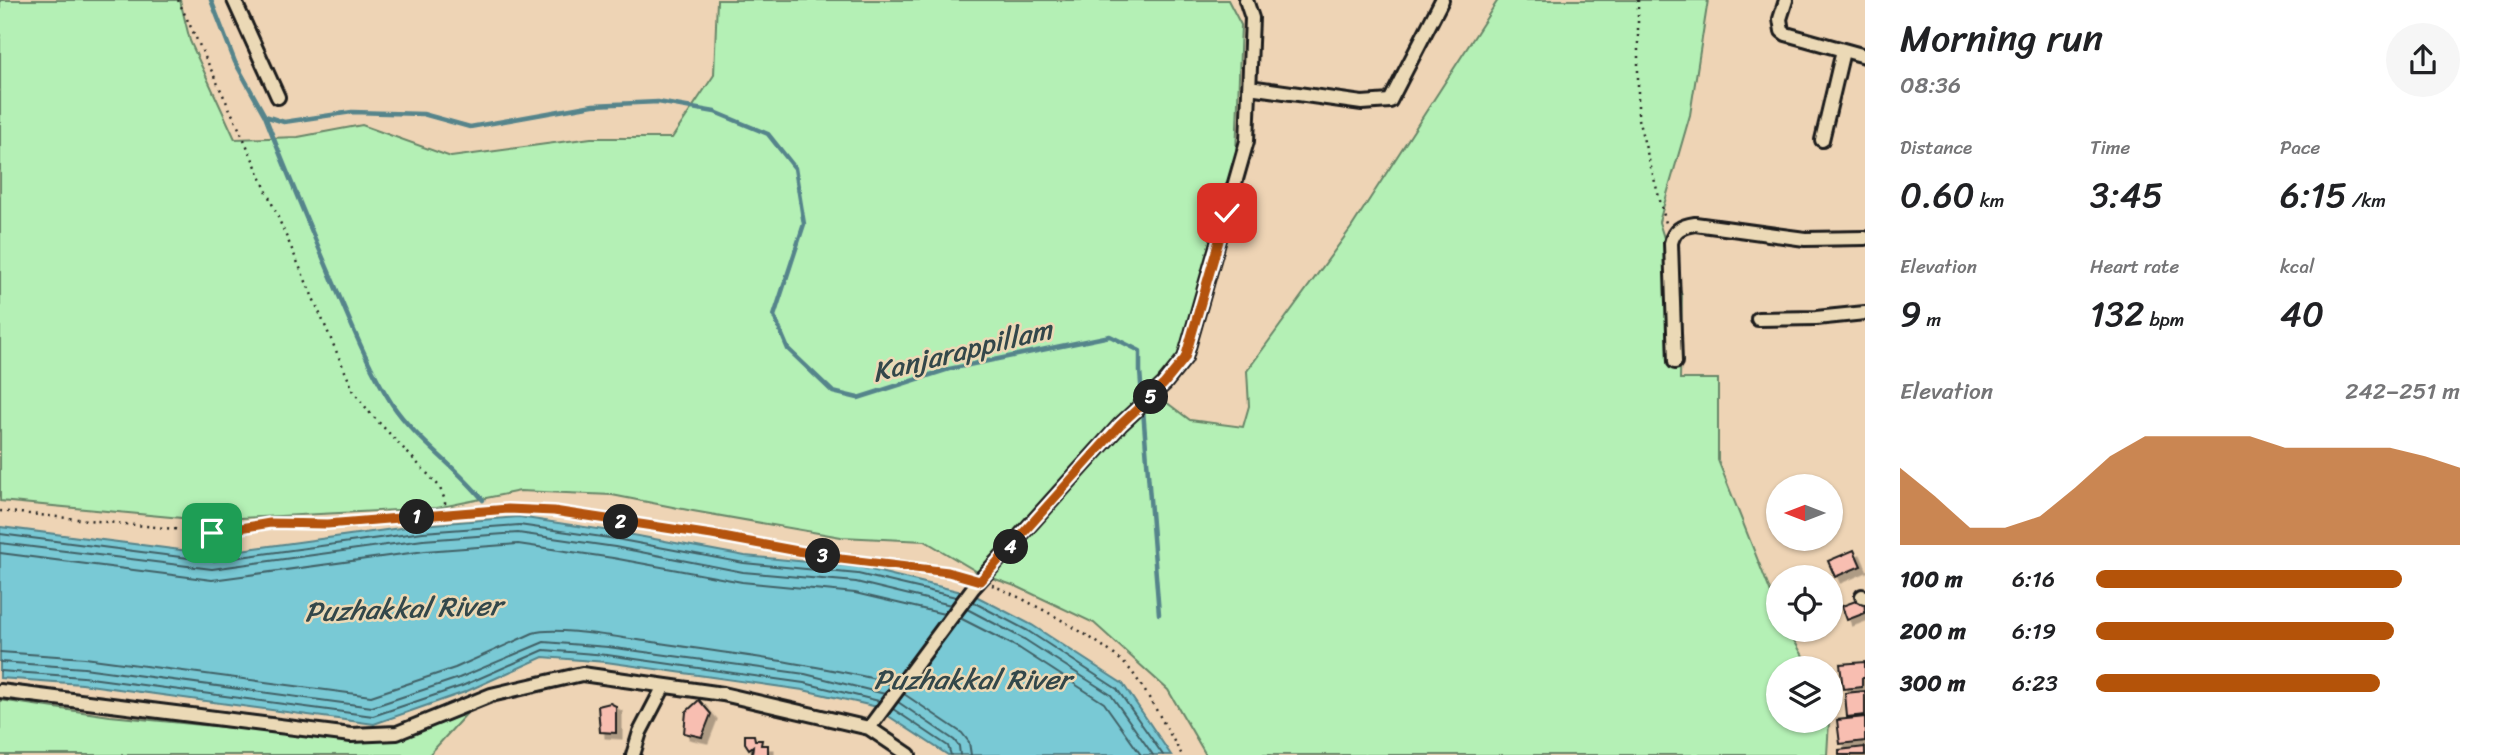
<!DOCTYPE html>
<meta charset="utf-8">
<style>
:root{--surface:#fff;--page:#f6f6f6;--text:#202124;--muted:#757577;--accent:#b45309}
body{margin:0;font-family:Sriracha,sans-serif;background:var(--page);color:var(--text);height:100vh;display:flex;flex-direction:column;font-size:26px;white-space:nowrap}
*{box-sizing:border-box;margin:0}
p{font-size:23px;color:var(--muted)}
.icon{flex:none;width:38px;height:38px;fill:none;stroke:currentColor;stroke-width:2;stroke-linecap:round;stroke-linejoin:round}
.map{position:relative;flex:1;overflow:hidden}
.sheet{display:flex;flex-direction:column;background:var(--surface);width:630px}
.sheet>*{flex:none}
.needle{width:46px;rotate:270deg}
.fabs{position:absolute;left:1766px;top:474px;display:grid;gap:14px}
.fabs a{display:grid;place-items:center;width:77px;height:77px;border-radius:50%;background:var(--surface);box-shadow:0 2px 5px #0004;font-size:35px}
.pin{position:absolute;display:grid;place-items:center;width:60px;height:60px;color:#fff;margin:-30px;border-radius:14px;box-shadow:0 4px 10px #0006}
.km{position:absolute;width:35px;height:35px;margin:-18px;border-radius:50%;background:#222;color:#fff;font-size:19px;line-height:35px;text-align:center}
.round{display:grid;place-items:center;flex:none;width:74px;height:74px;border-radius:37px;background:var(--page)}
.overview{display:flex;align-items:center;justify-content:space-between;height:119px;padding:0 35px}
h1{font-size:38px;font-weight:600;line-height:52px}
.figures{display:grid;grid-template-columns:repeat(3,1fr);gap:10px;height:119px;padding:7px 35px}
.figures div{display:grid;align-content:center}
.figures b{font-size:35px;font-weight:600}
.figures small{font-size:19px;font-weight:400}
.figures p{font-size:19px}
.chart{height:196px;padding:14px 35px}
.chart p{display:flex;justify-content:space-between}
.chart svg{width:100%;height:126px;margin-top:7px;fill:var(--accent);opacity:.7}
ul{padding:0 35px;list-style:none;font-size:23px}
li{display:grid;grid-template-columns:112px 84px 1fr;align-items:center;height:52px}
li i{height:18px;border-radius:9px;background:var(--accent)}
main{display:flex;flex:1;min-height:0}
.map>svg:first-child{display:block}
</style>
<main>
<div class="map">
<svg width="1865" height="755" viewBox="0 0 1865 755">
<defs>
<filter id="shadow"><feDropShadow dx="5.5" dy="5.5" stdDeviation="0" flood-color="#0004"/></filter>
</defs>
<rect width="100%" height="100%" fill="#eed4b5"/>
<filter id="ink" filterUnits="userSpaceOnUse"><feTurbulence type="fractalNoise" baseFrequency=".0143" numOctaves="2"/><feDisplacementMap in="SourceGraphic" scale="14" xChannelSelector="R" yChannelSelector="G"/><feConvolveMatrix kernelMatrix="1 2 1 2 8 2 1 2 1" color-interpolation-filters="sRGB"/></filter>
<g filter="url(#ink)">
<!-- green -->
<path fill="#b4f0b5" stroke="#688668" stroke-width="2" d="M0 0H180L190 41 235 139 298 137 362 125 451 157 591 138H672L714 75 717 0H1228L1241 25 1236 154 1180 359 1150 390 1190 420 1243 427 1249 406 1247 371 1351 228 1498 0H1708L1690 115 1659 222 1682 296 1680 379H1718V460L1778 611V630H1788L1810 668H1778V721H1829L1827 755H1206L1168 690 1094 623 1018 587 981 574 925 541 841 537 693 511 612 495 520 491 437 508 203 520 0 501Z
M0 700 110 716 367 741 414 733 468 712 429 755H0Z"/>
<!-- water -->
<path fill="#79c9d5" stroke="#54848b" stroke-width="2" d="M519 517 617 532 745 556 859 567 974 595 1032 625 1123 684 1171 755H948L873 706 803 690 606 662 543 657 465 692 374 724 82 684 0 678V527L212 554 422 525Z"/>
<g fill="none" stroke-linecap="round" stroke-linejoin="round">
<!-- shore -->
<path stroke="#416166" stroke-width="2" d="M0 534 212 561 423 532 519 525 616 539 744 563 858 574 956 597
M0 543 212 569 423 540 518 533 615 547 743 572 856 582 951 605
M0 553 212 580 425 551 518 544 613 558 742 582 855 593 944 614
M973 602 1028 631 1117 689 1163 755
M967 609 1024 639 1111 695 1153 755
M960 618 1019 648 1104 703 1141 755
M0 652 85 658 371 696 455 668 533 633C556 626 620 638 646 641 725 653 803 662 880 680L891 685
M0 662 84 668 372 707 459 678 544 642 608 647 805 674 885 694
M0 671 83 677 373 716 462 686 544 650 607 655 804 683 879 701
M904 694 962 733 969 742 971 755
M898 702 954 740 959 746 960 755
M893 709 948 746 951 755"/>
<!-- stream -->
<path stroke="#54848b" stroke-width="4.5" d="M211 0 235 62 265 116 284 122 352 112 423 114 470 127 593 105 658 102 715 112 768 134 795 168 804 224 774 316 788 349 833 392 858 398 949 369 1110 336 1140 351V371L1159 614
M265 116C286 171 309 225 332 279 350 321 367 365 392 404 416 440 456 466 483 500"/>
</g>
<!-- building -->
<path fill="#f8beb1" stroke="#1c1c1c" stroke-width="2" filter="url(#shadow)" d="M1854 550 1861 566 1835 577 1828 561Z
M1864 598 1865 613 1847 620 1842 606Z
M1865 662V678H1862V687L1843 689 1840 664Z
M1865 691V715L1847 717 1845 693Z
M699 700 711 714 702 737 684 733 686 712Z
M610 703 616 706V733L600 732 598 706Z
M1865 717V741L1840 744 1837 720Z
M745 735H754L755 740H762L761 745H768V755H752L753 746 749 749 745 743Z
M1865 747V755H1839V750Z"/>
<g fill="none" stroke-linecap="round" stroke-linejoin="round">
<defs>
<path id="street" d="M234 0 278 97
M1786 0 1780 19 1782 31 1786 34 1865 56
M1249 87 1362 103 1390 101 1442 0
M1822 140 1843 51
M1758 319 1816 318 1865 313
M1675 362 1671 243C1674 230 1681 226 1695 224L1805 239 1865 238
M1862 596 1865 597
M0 691 351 735 397 733 491 695 582 674 723 694 869 728 909 755
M869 728 973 588 1120 425 1164 384 1185 358 1247 141 1252 18 1246 0
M633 755 640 732 664 686"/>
</defs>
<!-- street casing -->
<use href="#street" stroke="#1c1c1c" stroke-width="18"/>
<!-- path -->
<path stroke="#1c1c1c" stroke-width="2.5" stroke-dasharray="2 5" stroke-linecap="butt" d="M178 0 243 137 354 392 370 413 439 486 445 500V513
M1638 0V119L1666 223
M0 511 213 533 270 523 327 524 508 509 554 511 712 535 841 559 948 572 965 577
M992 585C1026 599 1111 644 1132 672 1151 698 1166 728 1182 755"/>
<!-- street -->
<use href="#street" stroke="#ebd9b6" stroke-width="12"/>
</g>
</g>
<g fill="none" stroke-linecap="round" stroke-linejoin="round" filter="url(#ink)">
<defs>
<path id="route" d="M212 533 270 523 327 524 508 509 554 511 712 535 841 559 948 572 980 581 1120 425 1164 384 1185 358 1227 213"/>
</defs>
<!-- route casing -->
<use href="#route" stroke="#fff" stroke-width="14"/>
<!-- route -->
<use href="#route" stroke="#b45309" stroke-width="9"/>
</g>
<g text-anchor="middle" stroke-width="5" stroke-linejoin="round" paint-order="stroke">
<!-- water labels -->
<g font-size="28" font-style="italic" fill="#33474a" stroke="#ebd9b6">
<text transform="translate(962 350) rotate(-14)" y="10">Kanjarappillam</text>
<text transform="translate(403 608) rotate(-2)" y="10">Puzhakkal River</text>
<text x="972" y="689">Puzhakkal River</text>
</g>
</g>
</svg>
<div class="fabs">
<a><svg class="needle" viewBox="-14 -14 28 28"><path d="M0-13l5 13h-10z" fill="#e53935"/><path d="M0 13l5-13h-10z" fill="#757577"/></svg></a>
<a><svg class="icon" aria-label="locate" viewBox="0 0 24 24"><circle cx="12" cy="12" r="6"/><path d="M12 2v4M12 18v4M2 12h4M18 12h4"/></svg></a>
<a><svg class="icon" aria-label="layers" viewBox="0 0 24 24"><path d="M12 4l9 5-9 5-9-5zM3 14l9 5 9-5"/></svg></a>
</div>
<div class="pin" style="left:212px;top:533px;background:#1e9e55"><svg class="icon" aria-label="arrive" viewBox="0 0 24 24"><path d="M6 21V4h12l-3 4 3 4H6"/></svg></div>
<div class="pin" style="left:1227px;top:213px;background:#d93025"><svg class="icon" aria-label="check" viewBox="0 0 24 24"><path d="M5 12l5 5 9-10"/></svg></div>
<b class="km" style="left:417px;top:517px">1</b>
<b class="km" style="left:621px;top:522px">2</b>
<b class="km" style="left:823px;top:556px">3</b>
<b class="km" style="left:1011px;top:547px">4</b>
<b class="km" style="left:1151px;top:397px">5</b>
</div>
<section class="sheet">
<div class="overview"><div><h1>Morning run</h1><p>08:36</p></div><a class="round"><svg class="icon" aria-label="share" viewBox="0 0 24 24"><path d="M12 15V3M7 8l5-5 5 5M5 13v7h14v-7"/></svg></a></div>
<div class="figures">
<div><p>Distance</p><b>0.60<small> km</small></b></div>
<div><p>Time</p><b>3:45</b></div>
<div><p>Pace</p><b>6:15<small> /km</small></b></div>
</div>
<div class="figures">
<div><p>Elevation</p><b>9<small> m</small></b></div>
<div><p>Heart rate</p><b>132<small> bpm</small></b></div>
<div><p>kcal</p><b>40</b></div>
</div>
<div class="chart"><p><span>Elevation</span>242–251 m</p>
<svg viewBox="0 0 160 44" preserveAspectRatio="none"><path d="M0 44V17L10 27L20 38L30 38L40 34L50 24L60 13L70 6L80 6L90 6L100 6L110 10L120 10L130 10L140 10L150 13L160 17V44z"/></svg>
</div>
<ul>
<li><b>100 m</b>6:16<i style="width:84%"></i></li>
<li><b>200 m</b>6:19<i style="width:82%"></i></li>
<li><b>300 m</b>6:23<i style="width:78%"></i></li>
</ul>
</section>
</main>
